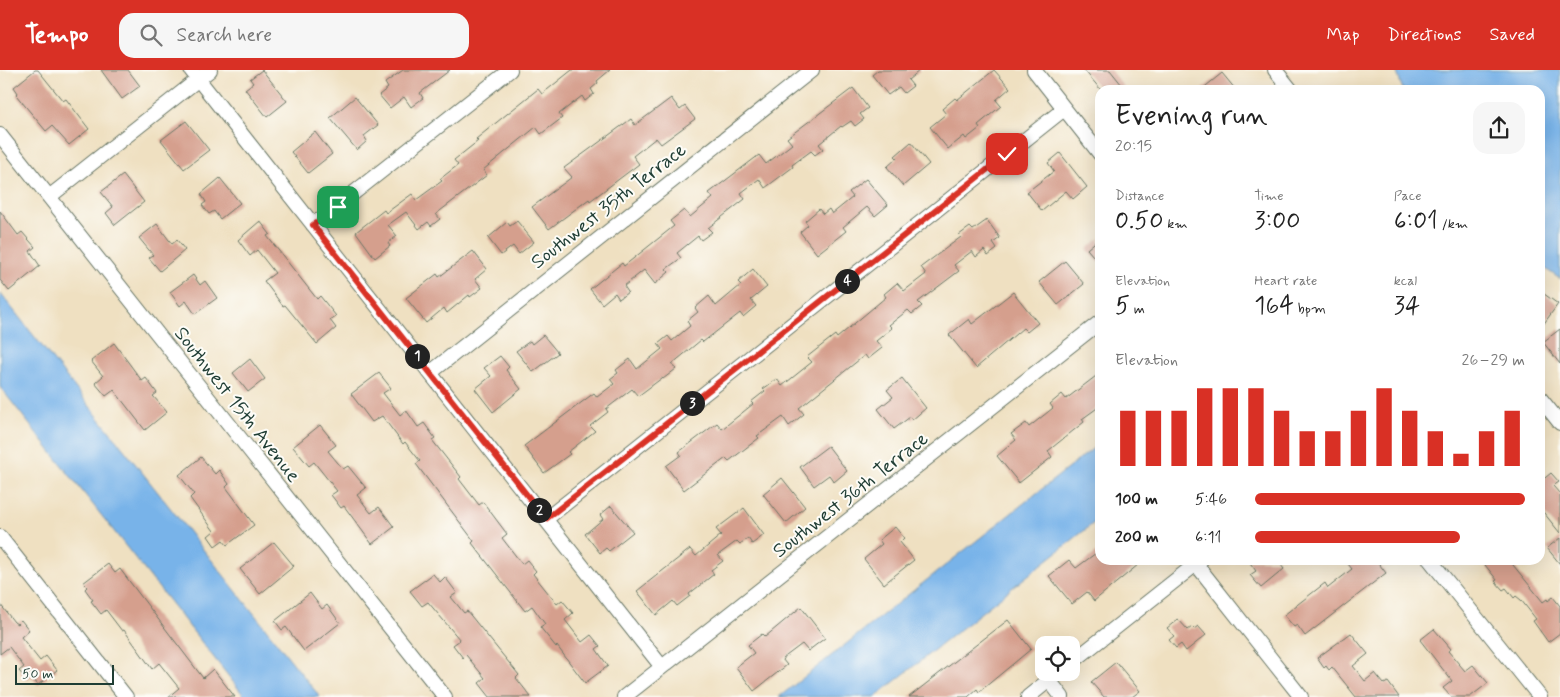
<!DOCTYPE html>
<meta charset="utf-8">
<style>
:root{--surface:#fff;--page:#f6f6f6;--text:#222;--muted:#767676;--accent:#d93025}
body{margin:0;font-family:Mynerve,sans-serif;background:var(--page);color:var(--text);height:100vh;display:flex;flex-direction:column;font-size:19px;white-space:nowrap}
*{box-sizing:border-box;margin:0}
p{font-size:16px;color:var(--muted)}
.icon{flex:none;width:28px;height:28px;fill:none;stroke:currentColor;stroke-width:2;stroke-linecap:round;stroke-linejoin:round}
.map{position:relative;flex:1;overflow:hidden}
.drawer{position:absolute;left:1095px;top:15px;width:450px;height:480px;display:flex;flex-direction:column;background:var(--surface);border-radius:15px;box-shadow:0 5px 20px #0002}
.drawer>*{flex:none}
.tools{position:absolute;left:1035px;top:566px;display:grid;gap:10px}
.tools a{display:grid;place-items:center;width:45px;height:45px;border-radius:10px;background:var(--surface);box-shadow:0 5px 20px #0002;font-size:25px}
.scale{position:absolute;left:15px;bottom:12px;width:99px;box-sizing:border-box;padding-left:5px;border:2px solid #1f3d34;border-top:0;font-size:14px;line-height:18px;white-space:nowrap;color:#1f3d34;-webkit-text-stroke:4px #fdfcf7;paint-order:stroke}
.pin{position:absolute;display:grid;place-items:center;width:42px;height:42px;color:#fff;margin:-21px;border-radius:10px;box-shadow:0 2px 8px #0006}
.km{position:absolute;width:25px;height:25px;margin:-12px;border-radius:50%;background:#222;color:#fff;font-size:14px;line-height:25px;text-align:center}
.round{display:grid;place-items:center;flex:none;width:52px;height:52px;border-radius:15px;background:var(--page)}
.overview{display:flex;align-items:center;justify-content:space-between;height:85px;padding:0 20px}
h1{font-size:28px;font-weight:600;line-height:38px}
.metrics{display:grid;grid-template-columns:repeat(3,1fr);gap:8px;height:85px;padding:5px 20px}
.metrics div{display:grid;align-content:center}
.metrics b{font-size:25px;font-weight:600}
.metrics small{font-size:14px;font-weight:400}
.metrics p{font-size:14px}
.chart{height:140px;padding:10px 20px}
.chart p{display:flex;justify-content:space-between}
.chart svg{width:100%;height:90px;margin-top:5px;stroke:var(--accent);stroke-width:6}
ul{padding:0 20px;list-style:none;font-size:16px}
li{display:grid;grid-template-columns:80px 60px 1fr;align-items:center;height:38px}
li i{height:12px;border-radius:6px;background:var(--accent)}
header{display:flex;align-items:center;gap:30px;box-sizing:border-box;height:70px;padding:0 25px;background:var(--accent);color:#fff}
header strong{font-size:24px}
nav{display:flex;gap:28px;margin-inline-start:auto;font-size:18px}
.search{width:350px;height:45px;background:var(--page);display:flex;align-items:center;gap:12px;box-sizing:border-box;padding:0 18px;border-radius:15px;color:var(--muted);font-size:19px}
.map>svg:first-child{display:block}
</style>
<header>
<strong>Tempo</strong>
<div class="search"><svg class="icon" aria-label="search" viewBox="0 0 24 24"><circle cx="10" cy="10" r="6"/><path d="M15 15l6 6"/></svg>Search here</div>
<nav><a>Map</a><a>Directions</a><a>Saved</a></nav>
</header>
<div class="map">
<svg width="1560" height="627" viewBox="0 0 1560 627">
<rect width="100%" height="100%" fill="#fdfcf7"/>
<filter id="ink" filterUnits="userSpaceOnUse"><feTurbulence type="fractalNoise" baseFrequency=".02" numOctaves="2"/><feDisplacementMap in="SourceGraphic" scale="10" xChannelSelector="R" yChannelSelector="G"/><feConvolveMatrix kernelMatrix="1 2 1 2 8 2 1 2 1" color-interpolation-filters="sRGB"/></filter>
<filter id="wash" filterUnits="userSpaceOnUse"><feTurbulence type="fractalNoise" baseFrequency=".0096" numOctaves="4" result="noise"/><feDisplacementMap in="SourceGraphic" scale="20" xChannelSelector="R" yChannelSelector="G"/><feGaussianBlur stdDeviation="1.12" result="paint"/><feColorMatrix in="noise" values="0 0 0 0 0 0 0 0 0 0 0 0 0 0 0 0 0 1.4 0 .05"/><feComposite in="paint" operator="in"/></filter>
<g filter="url(#wash)">
<rect width="100%" height="100%" fill="#efe0c1"/>
<!-- water -->
<path fill="#78b3e9" stroke="#4c788e" d="M1396 0H1560V209L1540 195V20H1403Z
M0 223 320 627H245L0 317Z
M1100 373V448L875 627H779Z"/>
<g id="blocks">
<!-- building -->
<path fill="#d59f8d" d="M35 0H38L63 31 66 29 89 59 69 75 52 56 46 61 16 25 18 23 14 17Z
M101 0H128L140 16 122 29Z
M262 0 287 31 267 47 245 19 253 13 250 9Z
M403 0H450L420 23 423 28 411 37 404 27 390 38 379 25 388 18 385 13Z
M572 0H610L597 11 598 13 591 19 594 24 585 31 582 26 559 44 562 48 541 64 536 57 483 100 487 105 436 144 440 149 431 156 428 152 419 159 406 142 388 155 397 166 388 173 390 176 375 188 356 162 384 140 386 143 412 124 416 130 442 111 440 109 458 95 454 90 478 71 476 69 538 19 542 24Z
M878 0H920L908 10 913 16 904 23 899 17 888 25 872 5Z
M994 0 1010 18 996 30 1001 36 978 55 980 58 966 69 964 66 948 79 930 57 946 44 942 39 955 28 957 30Z
M1084 0H1110L1126 20H1101Z
M1222 3 1236 20H1201Z
M853 18 868 38 860 44 864 49 855 56 851 51 842 57 841 56 819 74 823 79 815 85 811 81 792 95 793 97 765 118 759 109 741 123 745 129 708 158 712 162 701 170 698 166 677 183 681 188 666 199 669 202 655 214 644 200 624 216 628 222 619 229 615 223 602 234 590 219 622 193 624 196 674 156 670 151 684 140 690 147 713 128 709 123 759 85 766 94 792 74 787 68Z
M355 27 378 55 364 66 367 71 357 80 330 48Z
M671 28 680 40 685 36 695 49 661 74 656 68 633 86 639 94 590 131 589 129 549 159 532 137 572 107 564 98 631 49 635 55Z
M186 51 209 80 184 99 161 70Z
M315 62 332 84 308 103 291 82Z
M911 72 929 94 903 116 887 97 897 88 895 86Z
M1060 83 1087 117 1073 129 1066 121 1042 141 1027 122 1054 101 1048 93Z
M123 105 144 132 115 155 106 143 113 137 101 122Z
M220 108 240 133 220 149 214 141 209 144 202 135 206 132 201 124Z
M866 109 888 135 875 146 867 137 843 157 846 161 817 184 800 162 808 155 805 151 819 139 823 144 829 139 832 144 853 127 849 122Z
M0 141 18 165 22 162 35 177 30 181 40 196 9 221 0 210Z
M987 150 1000 168 993 173 997 179 988 186 984 180 976 187 972 181 954 195 959 201 918 232 922 236 912 244 908 240 889 255 892 258 876 271 882 278 868 289 865 285 799 338 804 344 789 356 783 347 757 366 759 368 729 391 726 388 684 420 666 396 681 385 679 382 717 353 722 359 753 334 751 332 765 321 763 319 777 309 782 316 812 292 807 287 835 265 837 268 886 227 884 224 897 213 904 221 926 204 921 197 961 167 959 165 970 157 973 160Z
M260 151 270 164 267 166 317 229 320 226 336 246 330 250 336 258 317 274 285 235 283 236 264 211 275 203 257 180 250 186 238 170Z
M517 151 534 172 519 184 513 176 501 185 488 168 507 152 510 156Z
M157 154 172 174 177 170 185 180 160 201 149 188 153 185 139 168Z
M1100 168V194L1087 179Z
M473 181 487 199 475 209 482 218 470 227 469 225 447 243 444 238 426 253 406 228 437 204 439 207Z
M1065 191 1084 214 1058 235 1039 212Z
M753 199 767 217 751 230 756 236 743 247 740 243 703 272 701 270 672 294 676 299 663 309 662 308 638 326 632 319 606 339 608 342 590 356 595 361 568 382 570 384 544 403 524 376 594 323 597 327 614 314 610 309 618 303 616 300 630 289 637 299 662 279 658 274 668 266 672 271 690 256 687 251 698 242 695 238 709 226 716 236 741 215 738 212Z
M193 205 200 215 205 211 217 228 195 244 186 231 180 236 170 222Z
M1540 221 1558 234 1540 259Z
M1013 222 1038 253 1027 262 1023 258 976 298 949 265 969 249 972 254Z
M1560 259V294L1543 272Z
M543 265 558 283 533 302 516 281 530 271 532 274Z
M114 273 142 311 146 308 157 323 153 326 167 342 145 360 114 320 106 326 95 313 103 306 91 291Z
M500 286 509 297 506 300 521 319 493 342 475 319 491 306 484 298Z
M250 289 265 309 248 322 233 303Z
M379 303 391 318 383 323 400 345 406 340 418 357 424 353 435 368 432 370 461 407 459 409 479 435 483 432 507 464 502 468 522 494 527 490 536 501 533 504 557 534 562 530 573 543 565 550 582 572 591 565 600 576 596 579 608 596 585 613 557 576 556 577 540 557 545 554 532 536 525 541 472 473 474 471 416 394 420 391 405 372 403 374 382 346 372 352 351 324Z
M1100 303V336L1082 349 1084 352 1048 381 1052 387 1019 413 997 386 1016 370 1011 364 1026 353 1029 357 1053 338 1050 334 1062 324 1066 329Z
M902 308 926 338 912 350 910 347 894 359 878 339 893 327 887 320Z
M320 355 336 375 328 381 343 399 348 396 366 418 357 425 371 443 379 437 394 457 372 474 344 436 341 438 331 425 337 421 314 392 309 396 293 377Z
M828 376 847 401 834 412 829 405 814 416 800 397Z
M201 387 215 404 219 400 229 414 226 417 254 455 227 475 223 470 215 476 208 466 214 461 190 428 194 424 179 405Z
M1551 403 1559 412 1553 416 1560 424V463L1540 438V412Z
M782 408 805 437 786 453 763 424Z
M611 436 633 462 609 481 606 478 600 483 585 464 603 449 600 445Z
M744 438 764 465 752 474 748 468 740 474 737 471 718 485 723 491 711 500 714 504 689 524 690 526 677 536 673 531 656 545 637 521 690 479 696 486 721 465 716 459Z
M895 457 904 468 900 472 914 490 884 514 864 489 882 474 879 470Z
M1560 468V494L1547 478Z
M274 472 294 496 260 524 240 499Z
M1100 480V490H1144L1094 531 1087 522 1072 534 1049 506 1069 490 1076 498Z
M1248 490H1277L1284 499 1261 518 1250 505 1256 501Z
M1345 490H1376L1386 503 1305 566 1297 555 1294 557 1284 545 1325 513 1328 518 1352 499Z
M1481 490H1509L1543 532 1547 529 1548 531 1553 527 1560 536V563L1548 572 1533 551 1536 549 1521 530 1516 526 1514 528 1506 518 1503 520 1495 511 1497 510Z
M108 494 115 503 120 499 203 608 213 599 235 627H168L179 618 159 593 152 599 124 560 122 561 106 540 101 544 91 531 93 530 85 519 87 517 83 513Z
M433 504 440 512 445 507 457 523 451 527 464 543 467 541 488 567 519 605 516 608 531 627H490L479 613 485 608 466 585 463 588 453 575 460 570 428 532 422 536 410 521Z
M310 523 322 539 327 535 340 553 304 581 286 557 282 560 275 551Z
M0 534 14 552 17 554 21 550 29 560 21 567 40 591 46 586 57 600 38 615 31 606 27 610 19 601 24 597 9 577 0 584Z
M801 537 825 568 808 581 802 574 782 589 787 595 754 621 736 597 754 583 748 575 762 564 765 567Z
M1178 549 1188 560 1192 557 1194 559 1198 556 1206 565 1186 581 1181 574 1176 578 1169 570 1174 566 1167 558Z
M1008 550 1031 579 979 622 977 619 968 627H909Z
M1434 559 1451 579 1448 581 1465 601 1473 595 1488 613 1470 627H1451L1443 618 1452 611 1420 570Z
M1351 563 1368 584 1353 596 1365 611 1375 603 1384 614 1388 612 1399 627H1356L1332 597 1329 600 1326 596 1324 598 1317 588Z
M1116 592 1140 621 1132 627H1104L1091 612Z"/>
</g>
</g>
<g filter="url(#ink)">
<use href="#blocks" fill-opacity="0" stroke="#687665" stroke-width="1"/>
<g fill="none" stroke-linecap="round" stroke-linejoin="round">
<defs>
<path id="minor" d="M191 0 662 597
M1034 0 1100 84
M1275 0 1291 20
M0 65 445 627
M49 127 210 0
M313 155 510 0
M430 303 812 0
M1540 328 1560 353
M546 449 1064 39
M0 467 126 627
M1430 490 1540 627
M1196 494 1301 627
M1071 593 1201 490
M1049 610 1062 627
M624 627 1100 252
M1028 627 1059 602"/>
</defs>
<!-- minor casing -->
<use href="#minor" stroke="#687665" stroke-width="16"/>
<!-- minor -->
<use href="#minor" stroke="#fff" stroke-width="14"/>
</g>
</g>
<g fill="none" stroke-linecap="round" stroke-linejoin="round" filter="url(#ink)">
<defs>
<path id="route" d="M338 137 313 155 546 449 1007 84"/>
</defs>
<!-- route casing -->
<use href="#route" stroke="#fff" stroke-width="10"/>
<!-- route -->
<use href="#route" stroke="#d93025" stroke-width="6"/>
</g>
<g text-anchor="middle" stroke-width="4" stroke-linejoin="round" paint-order="stroke">
<!-- street labels -->
<g font-size="20" fill="#1f3d34" stroke="#fdfcf7">
<text transform="translate(608 135) rotate(-38)" y="7">Southwest 35th Terrace</text>
<text transform="translate(238 334) rotate(52)" y="7">Southwest 15th Avenue</text>
<text transform="translate(850 424) rotate(-38)" y="7">Southwest 36th Terrace</text>
</g>
</g>
</svg>
<div class="tools">
<a><svg class="icon" aria-label="locate" viewBox="0 0 24 24"><circle cx="12" cy="12" r="6"/><path d="M12 2v4M12 18v4M2 12h4M18 12h4"/></svg></a>
</div>
<div class="scale">50 m</div>
<div class="pin" style="left:338px;top:137px;background:#1e9e55"><svg class="icon" aria-label="arrive" viewBox="0 0 24 24"><path d="M6 21V4h12l-3 4 3 4H6"/></svg></div>
<div class="pin" style="left:1007px;top:84px;background:#d93025"><svg class="icon" aria-label="check" viewBox="0 0 24 24"><path d="M5 12l5 5 9-10"/></svg></div>
<b class="km" style="left:417px;top:286px">1</b>
<b class="km" style="left:539px;top:440px">2</b>
<b class="km" style="left:692px;top:333px">3</b>
<b class="km" style="left:847px;top:211px">4</b>
<section class="drawer">
<div class="overview"><div><h1>Evening run</h1><p>20:15</p></div><a class="round"><svg class="icon" aria-label="share" viewBox="0 0 24 24"><path d="M12 15V3M7 8l5-5 5 5M5 13v7h14v-7"/></svg></a></div>
<div class="metrics">
<div><p>Distance</p><b>0.50<small> km</small></b></div>
<div><p>Time</p><b>3:00</b></div>
<div><p>Pace</p><b>6:01<small> /km</small></b></div>
</div>
<div class="metrics">
<div><p>Elevation</p><b>5<small> m</small></b></div>
<div><p>Heart rate</p><b>164<small> bpm</small></b></div>
<div><p>kcal</p><b>34</b></div>
</div>
<div class="chart"><p><span>Elevation</span>26–29 m</p>
<svg viewBox="0 0 160 44" preserveAspectRatio="none"><path d="M5 44V17M15 44V17M25 44V17M35 44V6M45 44V6M55 44V6M65 44V17M75 44V27M85 44V27M95 44V17M105 44V6M115 44V17M125 44V27M135 44V38M145 44V27M155 44V17"/></svg>
</div>
<ul>
<li><b>100 m</b>5:46<i style="width:100%"></i></li>
<li><b>200 m</b>6:11<i style="width:76%"></i></li>
</ul>
</section>
</div>
